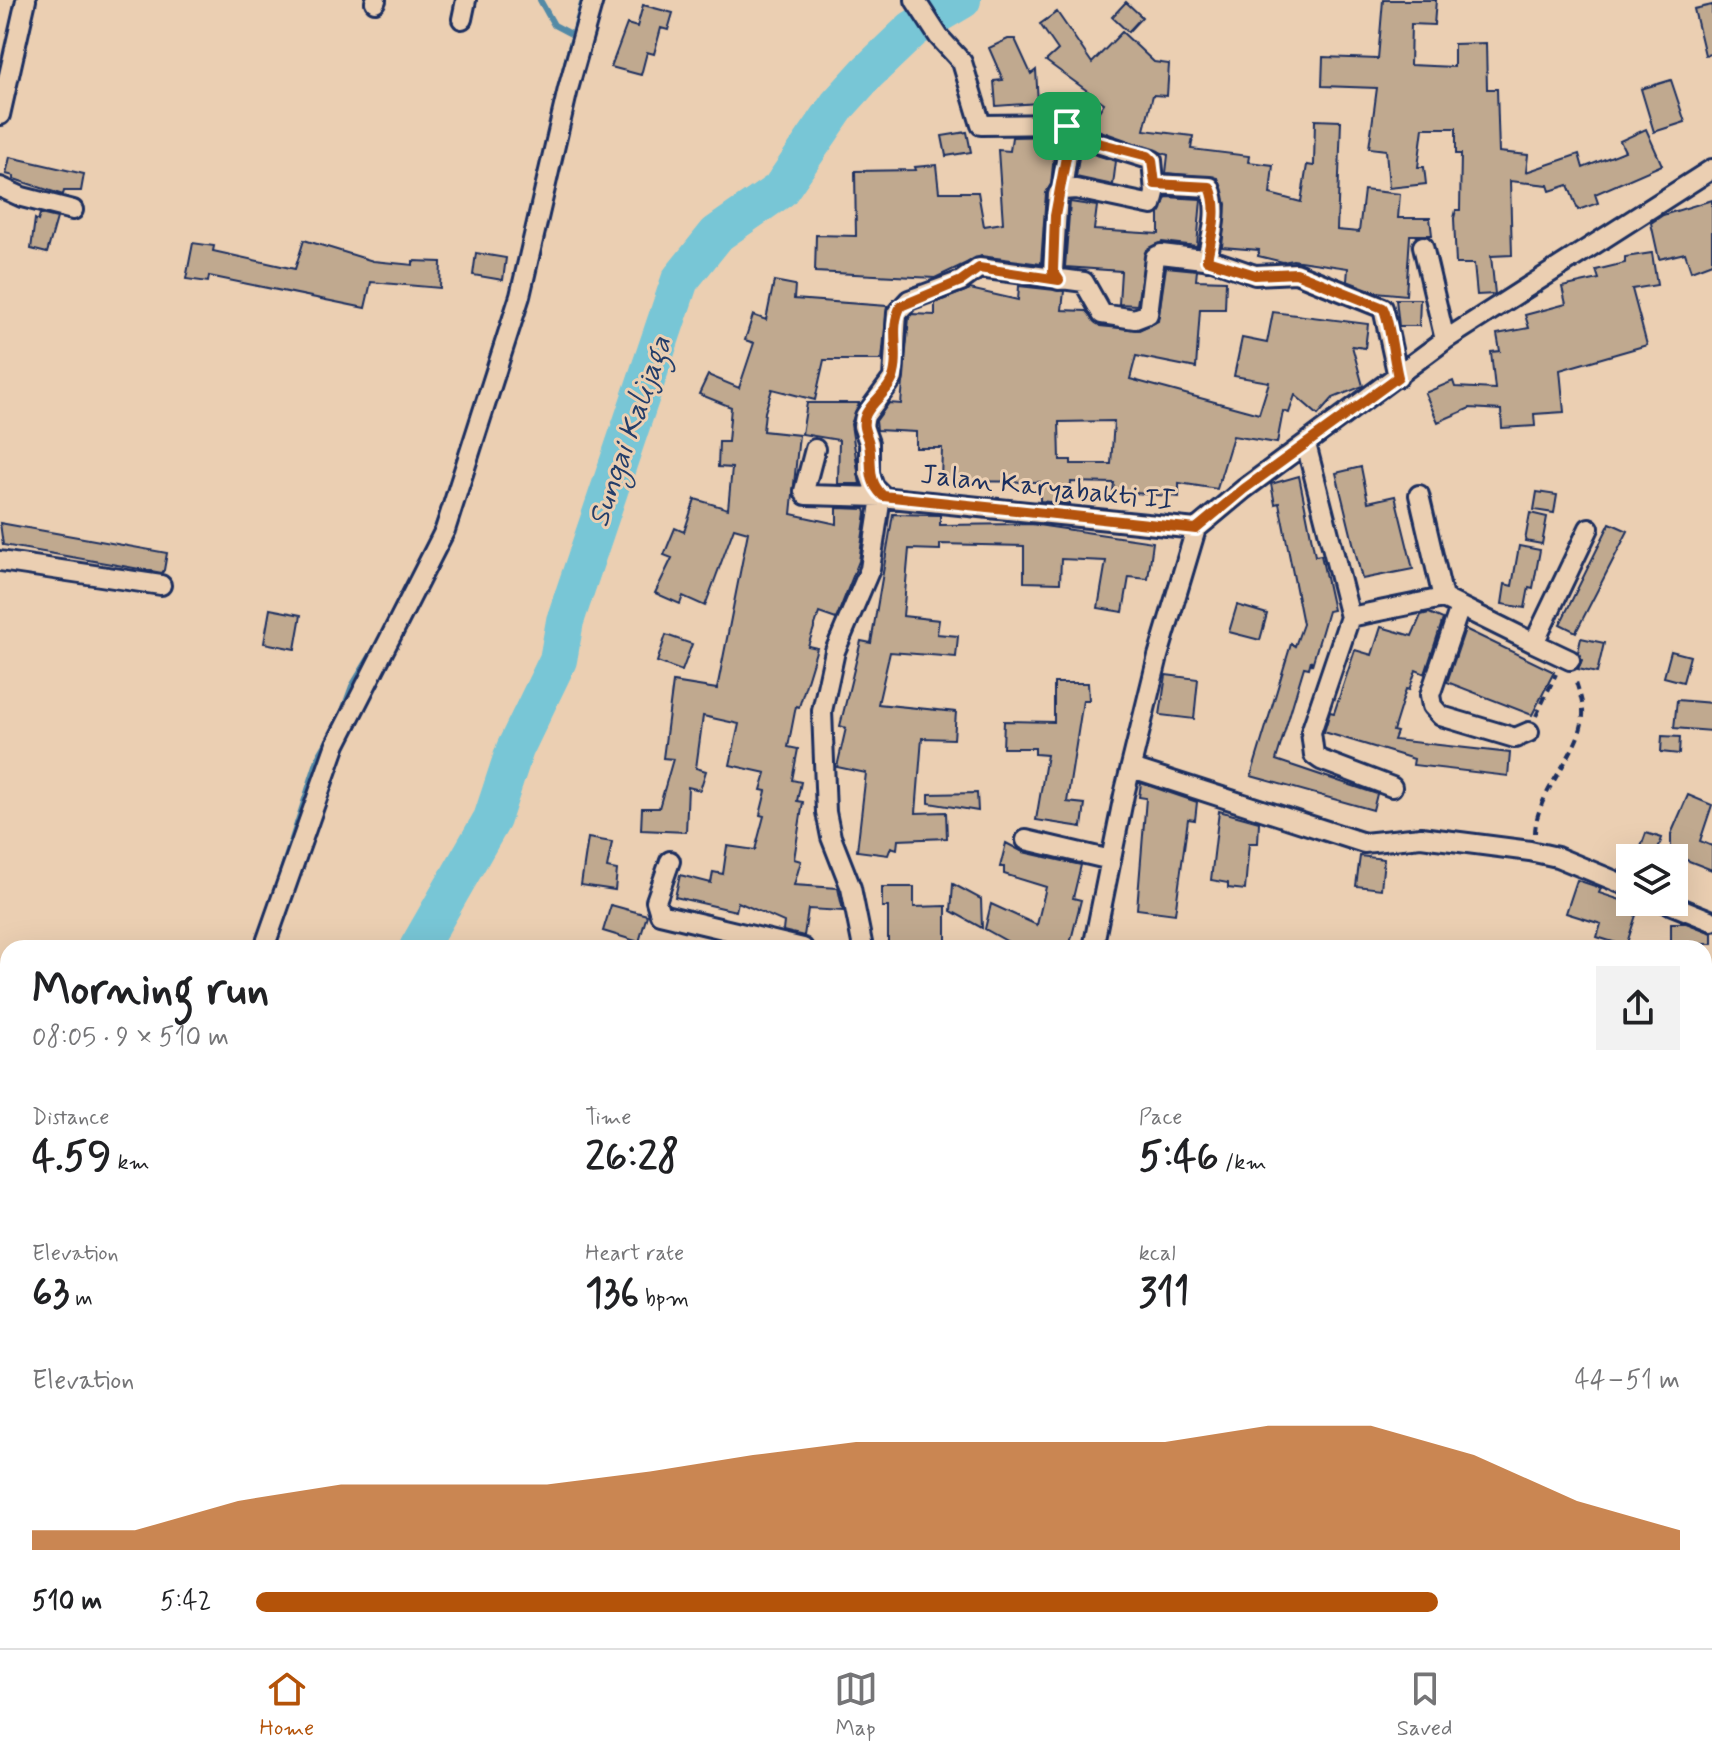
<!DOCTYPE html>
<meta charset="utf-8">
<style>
:root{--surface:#fff;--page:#f2f2f2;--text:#202124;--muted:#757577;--line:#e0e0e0;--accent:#b45309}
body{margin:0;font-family:Mynerve,sans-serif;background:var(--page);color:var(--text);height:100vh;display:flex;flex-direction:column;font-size:30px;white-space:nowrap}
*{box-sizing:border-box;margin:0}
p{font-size:26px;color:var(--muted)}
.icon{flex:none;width:44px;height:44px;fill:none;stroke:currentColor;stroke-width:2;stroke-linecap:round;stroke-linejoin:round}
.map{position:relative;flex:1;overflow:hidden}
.panel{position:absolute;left:0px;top:940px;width:1712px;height:708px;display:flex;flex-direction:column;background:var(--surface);border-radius:24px 24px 0 0;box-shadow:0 8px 32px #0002}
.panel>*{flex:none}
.tools{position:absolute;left:1616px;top:844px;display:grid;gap:16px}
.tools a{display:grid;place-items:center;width:72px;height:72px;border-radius:0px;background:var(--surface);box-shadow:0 8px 32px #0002;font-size:40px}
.pin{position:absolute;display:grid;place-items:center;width:68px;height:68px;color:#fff;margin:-34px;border-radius:16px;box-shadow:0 4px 12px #0006}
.round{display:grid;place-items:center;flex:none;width:84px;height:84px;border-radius:0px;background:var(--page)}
.headline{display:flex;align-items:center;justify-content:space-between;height:136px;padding:0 32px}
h1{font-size:44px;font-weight:700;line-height:60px}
.stats{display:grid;grid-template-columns:repeat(3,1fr);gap:12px;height:136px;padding:8px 32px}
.stats div{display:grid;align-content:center}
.stats b{font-size:40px;font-weight:700}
.stats small{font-size:22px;font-weight:400}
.stats p{font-size:22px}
.chart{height:224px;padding:16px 32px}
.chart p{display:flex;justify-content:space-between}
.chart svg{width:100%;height:144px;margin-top:8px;fill:var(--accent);opacity:.7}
ul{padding:0 32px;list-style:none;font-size:26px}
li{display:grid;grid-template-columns:128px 96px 1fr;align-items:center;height:60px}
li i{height:20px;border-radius:10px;background:var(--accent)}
.tabs{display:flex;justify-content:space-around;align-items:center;height:112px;border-top:2px solid var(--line);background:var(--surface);font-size:22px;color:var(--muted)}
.tabs a{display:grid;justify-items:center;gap:4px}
.tabs .on{color:var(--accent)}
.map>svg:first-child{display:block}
</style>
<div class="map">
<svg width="1712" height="1648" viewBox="0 0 1712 1648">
<rect width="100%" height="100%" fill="#ebcfb2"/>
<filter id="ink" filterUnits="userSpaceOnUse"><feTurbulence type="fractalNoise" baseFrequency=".0125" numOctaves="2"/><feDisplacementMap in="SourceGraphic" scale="16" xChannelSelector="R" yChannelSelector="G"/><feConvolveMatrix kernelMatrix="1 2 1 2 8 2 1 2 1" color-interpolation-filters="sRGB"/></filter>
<g filter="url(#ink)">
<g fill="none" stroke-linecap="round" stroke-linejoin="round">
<!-- stream -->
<path stroke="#538aa6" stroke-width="6" d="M540 0 554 25 573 35
M564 70 583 0
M433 535 442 512
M341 716 352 686 377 645
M281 873 319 756 330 737"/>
<!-- river -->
<path stroke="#78c6d6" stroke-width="38" d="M418 948 492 819 515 749 558 660 565 621 680 280 717 234 780 190 838 105 867 73 913 29 962 0
M208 1648 214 1640"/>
</g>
<!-- building -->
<path fill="#c0a98f" stroke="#1b2f5e" stroke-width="2" fill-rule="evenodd" d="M1383 0H1436L1434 25 1411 24 1410 65 1454 67V44L1486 43 1487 89H1497L1499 152 1528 155 1526 172 1579 154 1583 168 1625 151 1620 141 1646 129 1662 165 1595 194 1598 203 1578 210 1568 185 1550 191 1548 185 1510 181 1512 255 1491 256 1495 294 1477 295 1474 264H1456L1454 218 1456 210H1460L1461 154H1456V128H1423L1418 167H1424L1426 184 1389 188 1386 150 1369 148 1377 88 1322 86 1323 57 1378 59Z
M1126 2 1142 17 1128 32 1112 17Z
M643 5 673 13 668 30 661 28 654 54 647 52 641 75 611 67 627 24 637 27Z
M1712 5V54L1705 55 1694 9Z
M1057 12 1092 63 1122 32 1154 62 1169 64 1167 96 1153 95 1144 130 1193 136 1191 149 1249 156 1248 162 1273 165 1270 194 1301 202 1307 165 1314 166 1315 120 1341 121 1337 230 1359 232 1364 190 1400 194 1398 218H1430L1432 235H1410L1406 295 1376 292 1347 281 1348 268 1293 260 1283 262 1258 256 1259 250 1222 247 1226 204 1218 178 1166 173 1168 155 1089 127 1104 103 1046 61 1058 50 1040 24Z
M1008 39H1015L1031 74 1036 70 1038 103 996 106 994 81 1003 80 989 48Z
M1671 80 1685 122 1654 132 1641 89Z
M967 132 971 152 946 156 942 136Z
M1056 136 1051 184 1046 193 1041 264 981 256 935 278 815 272 816 235 856 236 855 171 916 170 915 167 936 165 939 192H978L984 226 1003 223 998 150 1010 151 1012 137Z
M1080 150 1116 161 1113 185 1076 177Z
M10 157 84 174 81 191H64L63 195 14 179V176L6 174Z
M1166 197 1201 199 1197 246 1162 242 1146 250 1137 305 1119 304 1121 271 1065 267 1070 202 1097 206 1094 230 1159 234V214Z
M1712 200V263L1691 271 1685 253 1659 259 1651 223 1663 215Z
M40 214 57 218 47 253 31 249 35 219 38 221Z
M304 240 373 261 413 265V261L441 262 440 288 371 282 365 308 209 276 208 282 186 279 193 243 214 246 213 251 295 269Z
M476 253 506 258 503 280 473 275Z
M1652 253 1657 285 1632 289 1647 345 1560 370 1564 412 1534 414 1535 426 1502 428 1501 410 1470 408 1438 422 1425 393 1453 381 1455 387 1495 389 1491 352 1500 351 1497 334 1529 328 1525 315 1566 304 1562 287 1599 279 1596 270 1625 263V257Z
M1166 267 1197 270 1196 280 1226 281 1225 309H1200L1196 368 1136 356 1130 379 1259 414 1269 382 1234 376 1242 338 1267 343 1273 312 1368 324 1365 348 1352 346 1363 386 1333 398 1318 415 1295 395 1289 413 1283 411 1277 443 1233 436 1217 489 1179 483V497L1113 491 1114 483 1071 482 1070 504 1040 501V482L941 481 942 448H916V432L877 430 876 421 889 403 901 404 909 318 912 314 935 315V303L970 289 1018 300 1019 286 1064 291 1062 310 1086 311 1100 326 1139 330 1158 321ZM1114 421 1111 464H1071V460H1060L1059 422Z
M774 281 795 285 794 299 887 306 882 360H824L815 400 772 389 765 412 763 431 799 435 791 514 837 524V508L865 509 866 513 859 561 836 619 819 613 808 646 817 648 799 707 796 706 788 747 798 749 792 780 801 782 797 801 803 802 794 859 801 861 794 885 838 888 843 911 808 909 804 936 783 931 784 922 738 902 736 911 675 897 680 875 711 883 713 872 723 874 727 846 755 850 764 816 760 815 766 791 761 790 766 773 730 765 739 724 703 716 696 768 706 771 700 790 688 787 686 832 641 830 642 808H659L673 759 663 758 673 682 717 689 748 532 734 528 705 606 683 596 680 604 655 593 672 558 664 555 675 528 684 532 695 499 728 509 732 468 718 467 719 442H728L731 407 699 394 708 375 739 388 754 343 745 340 753 315 766 320Z
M1396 299H1420L1419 326H1399Z
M807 403H859L851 424 860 484H838L839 440 802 434Z
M1361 467 1368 502 1395 496 1413 569 1362 579 1336 473Z
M1299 476 1315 556 1321 555 1333 610 1328 611 1312 665 1311 660 1309 668 1304 667 1276 760 1377 794 1373 810 1251 776 1291 644 1295 646 1303 624 1279 503 1275 504 1271 484Z
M1537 492 1557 495 1554 513 1534 510Z
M1530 513 1547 517 1542 544 1525 541Z
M893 514 940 515V525L1031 524 1153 542 1148 579 1129 577 1123 612 1098 608 1106 561 1061 559 1060 583 1024 582V546L940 544V550L909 549 903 616 939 620 937 634 958 636 956 657 890 652 878 704 956 712 954 739 922 738 916 813 946 812 947 838 898 840 897 849 891 847 888 855 857 851 866 773 837 767 846 728 840 726 861 641 871 643Z
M0 523 167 553 164 570 162 573 151 571 3 545Z
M1610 523 1628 531 1576 632 1560 624Z
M1519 546 1540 550 1533 588 1529 587 1525 608 1502 604 1505 584 1512 586Z
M1237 605 1267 614 1260 640 1229 632Z
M270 609 301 615 295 649 264 643Z
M1429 613 1443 619 1425 674 1416 670 1409 690 1406 689 1393 731 1397 732 1394 740 1510 753 1508 776 1413 765 1414 759 1324 732 1330 712 1334 713 1355 650 1372 655 1381 627 1412 636 1421 615Z
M1465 629 1554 672 1532 715 1447 682Z
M666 635 692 644 682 671 657 662Z
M1581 638 1604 643 1597 673 1578 669 1582 660 1578 652Z
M1671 651 1690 656 1683 682 1664 677Z
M1166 675 1198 679 1194 719 1160 715Z
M1054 683H1088L1089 700H1083L1067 802 1085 804 1082 827 1036 820 1047 755 1035 754V748H1003L1004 721 1054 722Z
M1677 700 1712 703V731L1674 728Z
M1662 736 1680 737 1679 754 1661 752Z
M1141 783 1197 802 1195 820 1188 819 1175 914 1137 909 1146 798 1139 797Z
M977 793 978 811 929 803V794Z
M1688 795 1712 805 1700 841 1712 846V870L1671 854V834Z
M1219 811 1259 822 1258 843H1249L1245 890 1228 888V883L1211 880Z
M1646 833 1662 838 1655 858H1637Z
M588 838 612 842 607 868 617 870 615 890 581 885Z
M1006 843 1023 852 1081 865 1073 898 1081 900 1069 948H1008L1010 943 985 929 991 904 1037 925 1046 887 1004 874V867H1000Z
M1360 856 1384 859 1381 889 1356 886Z
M1577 880 1601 888 1599 893 1639 906 1626 946 1597 937 1601 924 1566 913Z
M953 884 981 899 982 928 951 911Z
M882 887H914V907L946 906V948H888V907H882Z
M611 905 647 915 639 942 603 931Z
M1671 923H1686L1712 933V944H1671Z"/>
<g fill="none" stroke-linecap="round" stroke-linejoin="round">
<defs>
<path id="minor" d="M915 0 939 37 962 62 981 125 1059 124 1087 140 1152 160 1155 193 1152 205 1076 189 1062 190 1058 194 1053 271 1059 280
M375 2 376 0
M462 19 466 0
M0 115 26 0
M1155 184 1210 187C1220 210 1211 236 1207 260
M0 187 22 197 73 210
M1062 190 1069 141 1067 126
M1423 246 1445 340
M1306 444 1350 617 1311 732 1314 755 1321 760 1392 787
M815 449 804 491 806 495 881 497
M883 496 874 487 869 473V443L863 426 865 416 893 378 897 313 909 300 961 281 979 268 1084 282 1102 314 1135 319 1148 314 1155 257 1161 254 1212 260 1255 275 1296 273 1383 308 1398 377
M0 561 161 585
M1443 598 1534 643 1589 528
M1460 607 1430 695 1432 706 1441 716 1515 738 1529 732
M1350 617 1443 598 1419 495
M1534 643 1570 660
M1132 768 1364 843 1421 837 1530 851 1557 857 1630 887
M1026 840 1111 860
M670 861 656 901 660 914 803 948
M1665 902 1712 921
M264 948 336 744 445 530 520 296 568 89 593 0
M863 948 851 888 831 837 826 812 822 711 835 651 870 569 881 497 1196 529
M1093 948 1124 795 1158 656 1196 529 1244 489 1445 340 1712 169
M1704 1127 1712 1111
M1704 1319 1712 1312
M707 1640 766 1648
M49 1648 54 1640
M325 1648 329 1640
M504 1648 507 1640
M686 1648 688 1640
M932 1648 934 1640
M1499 1648 1509 1640
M1558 1648V1640"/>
<path id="tertiary" d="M0 1358 8 1362
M585 1640 613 1648"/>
</defs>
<!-- minor casing -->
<use href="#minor" stroke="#1b2f5e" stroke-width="24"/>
<!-- tertiary casing -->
<use href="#tertiary" stroke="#1b2f5e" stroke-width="30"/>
<!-- path -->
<path stroke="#1b2f5e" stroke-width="4" stroke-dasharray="8 6" stroke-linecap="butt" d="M1536 716 1556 674
M1535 833C1536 791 1580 755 1583 716 1584 703 1578 690 1575 678"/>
<!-- minor -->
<use href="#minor" stroke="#ebcfb2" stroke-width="18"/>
<!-- tertiary -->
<use href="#tertiary" stroke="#ebcfb2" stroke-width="24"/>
</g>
</g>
<g fill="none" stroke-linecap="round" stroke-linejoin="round" filter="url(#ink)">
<defs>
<path id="route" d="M1067 126 1087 140 1148 156 1152 160 1155 184 1210 187C1220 210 1211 236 1207 260L1255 275 1296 273 1383 308C1389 317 1394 362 1398 377L1244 489 1196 529 883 496C866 479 873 466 869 444 867 433 860 427 866 414 873 400 891 390 894 374 900 352 889 327 901 306L961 281 979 268 1059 280 1053 271 1055 216 1069 141Z"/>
</defs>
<!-- route casing -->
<use href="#route" stroke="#fff" stroke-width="16"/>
<!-- route -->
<use href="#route" stroke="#b45309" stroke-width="10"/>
</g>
<g text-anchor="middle" stroke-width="6" stroke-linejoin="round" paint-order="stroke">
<!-- street labels -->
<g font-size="28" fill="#1b2f5e" stroke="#ebcfb2">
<text transform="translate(1048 486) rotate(6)" y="10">Jalan Karyabakti II</text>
</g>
<!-- water labels -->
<g font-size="30" font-style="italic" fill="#243e6a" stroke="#ebcfb2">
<text transform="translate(629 431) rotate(-71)" y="10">Sungai Kalijaga</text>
</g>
</g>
</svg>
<div class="tools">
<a><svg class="icon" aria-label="layers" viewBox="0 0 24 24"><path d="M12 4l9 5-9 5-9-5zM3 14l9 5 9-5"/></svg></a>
</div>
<div class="pin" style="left:1067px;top:126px;background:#1e9e55"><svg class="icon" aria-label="arrive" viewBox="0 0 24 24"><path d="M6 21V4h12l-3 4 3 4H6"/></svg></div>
<section class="panel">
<div class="headline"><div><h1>Morning run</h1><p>08:05 · 9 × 510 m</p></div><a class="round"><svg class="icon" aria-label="share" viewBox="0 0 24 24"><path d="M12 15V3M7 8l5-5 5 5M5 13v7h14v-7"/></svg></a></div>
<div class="stats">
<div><p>Distance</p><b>4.59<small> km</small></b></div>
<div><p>Time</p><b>26:28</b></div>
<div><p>Pace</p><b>5:46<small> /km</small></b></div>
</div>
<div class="stats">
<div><p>Elevation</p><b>63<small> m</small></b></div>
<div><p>Heart rate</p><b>136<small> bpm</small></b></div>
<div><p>kcal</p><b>311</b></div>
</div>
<div class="chart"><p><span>Elevation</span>44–51 m</p>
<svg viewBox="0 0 160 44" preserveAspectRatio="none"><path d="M0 44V38L10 38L20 29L30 24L40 24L50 24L60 20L70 15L80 11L90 11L100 11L110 11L120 6L130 6L140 15L150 29L160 38V44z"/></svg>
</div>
<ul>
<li><b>510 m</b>5:42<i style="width:83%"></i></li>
</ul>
</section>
</div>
<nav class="tabs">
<a class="on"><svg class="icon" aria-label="home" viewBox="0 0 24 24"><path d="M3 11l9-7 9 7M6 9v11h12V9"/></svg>Home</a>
<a><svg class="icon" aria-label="map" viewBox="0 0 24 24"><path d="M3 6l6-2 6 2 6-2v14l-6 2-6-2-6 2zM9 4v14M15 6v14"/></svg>Map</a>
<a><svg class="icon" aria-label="saved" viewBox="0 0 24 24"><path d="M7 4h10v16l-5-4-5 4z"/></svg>Saved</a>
</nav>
